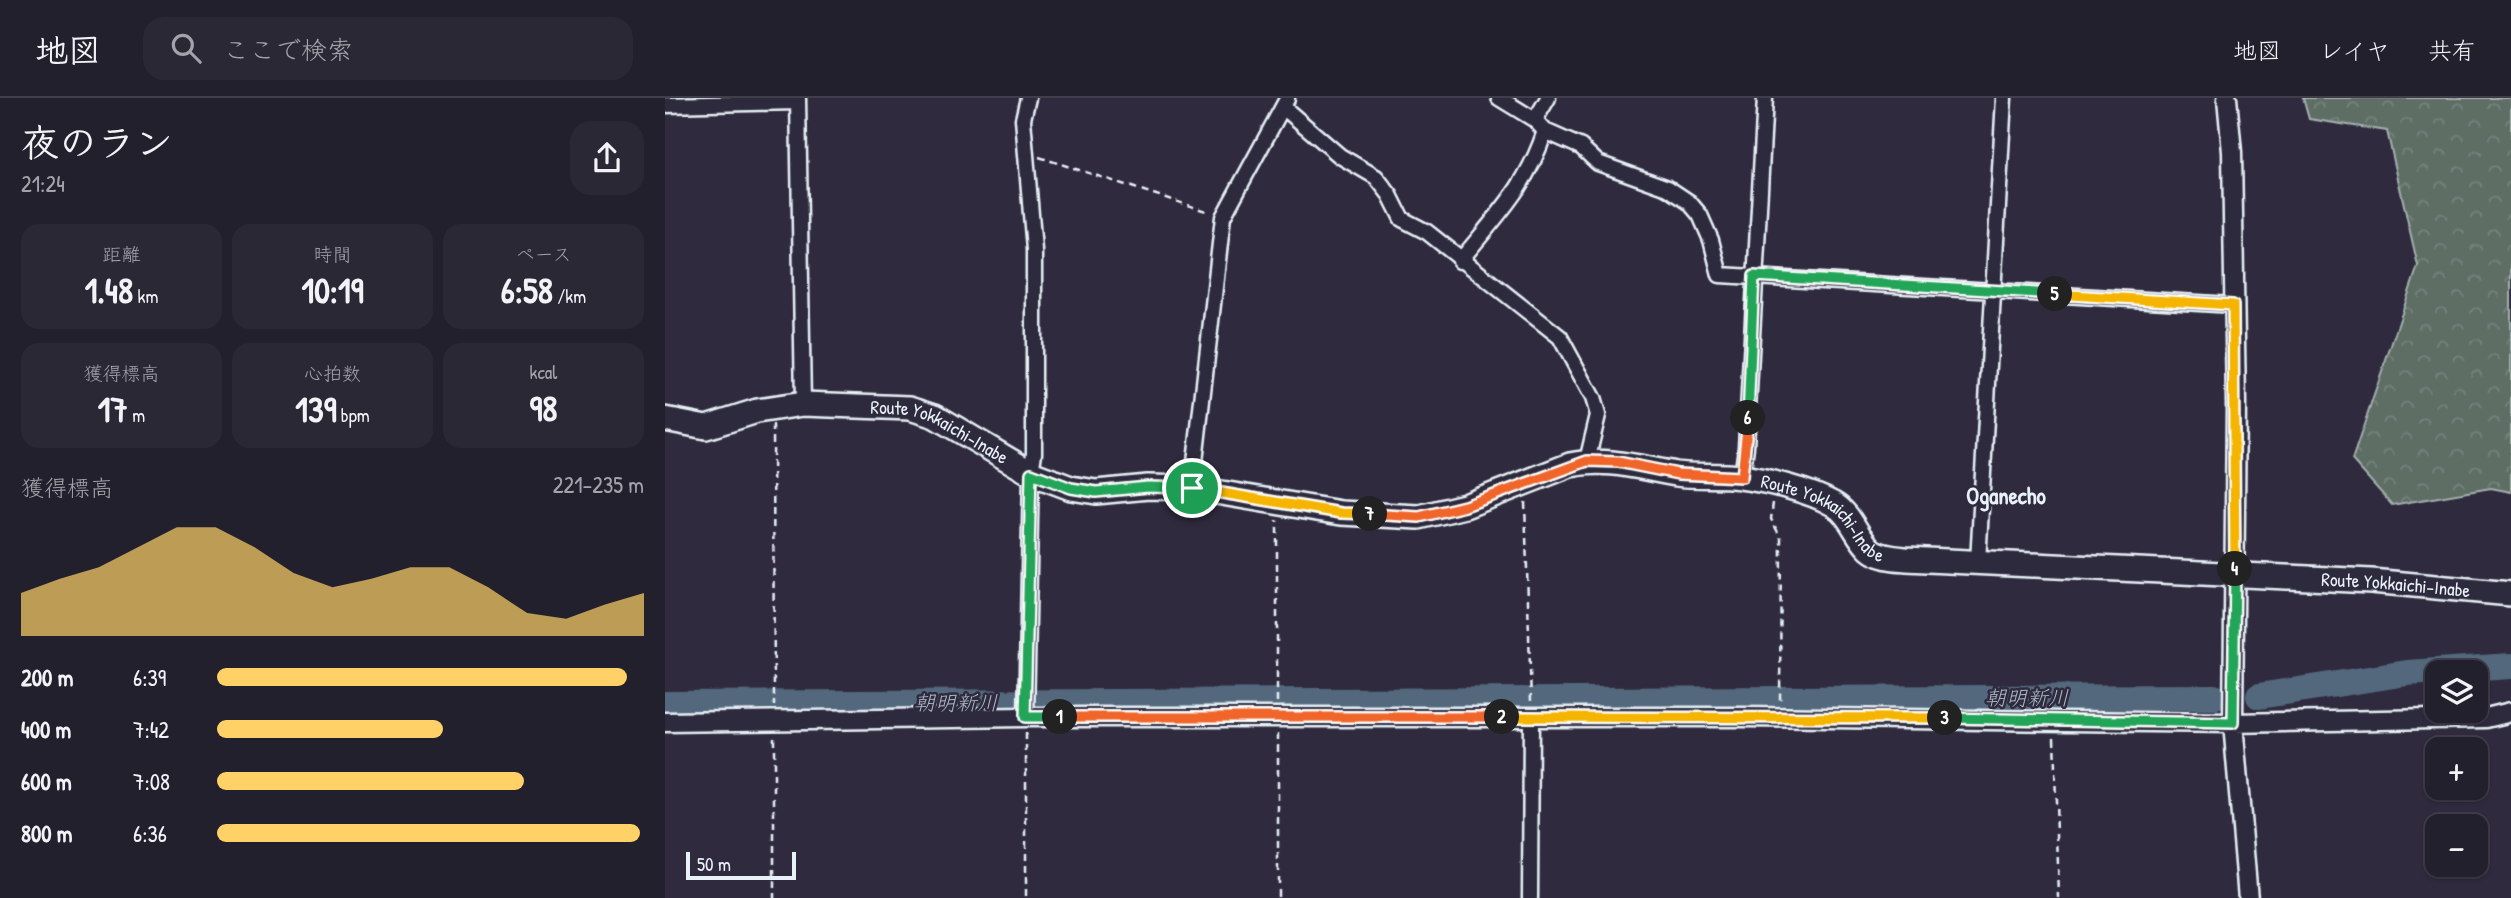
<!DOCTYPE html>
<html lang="ja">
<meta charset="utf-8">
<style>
:root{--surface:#23202e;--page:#2b2836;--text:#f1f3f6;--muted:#a3a3aa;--line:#403e4a;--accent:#ffd166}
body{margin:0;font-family:"Patrick Hand","Klee One",sans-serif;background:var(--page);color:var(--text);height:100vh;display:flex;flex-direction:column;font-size:26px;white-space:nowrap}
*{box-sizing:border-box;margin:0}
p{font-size:23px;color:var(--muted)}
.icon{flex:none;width:38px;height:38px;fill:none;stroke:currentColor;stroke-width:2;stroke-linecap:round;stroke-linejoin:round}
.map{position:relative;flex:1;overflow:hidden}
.panel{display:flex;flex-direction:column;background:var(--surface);width:665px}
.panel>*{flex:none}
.controls{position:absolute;left:1760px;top:562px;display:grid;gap:14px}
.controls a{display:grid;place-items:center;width:63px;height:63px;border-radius:14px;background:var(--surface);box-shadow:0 2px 5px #0004,0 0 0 2px var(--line);font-size:35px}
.scale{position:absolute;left:21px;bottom:18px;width:110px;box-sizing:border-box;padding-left:7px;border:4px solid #e8f1f8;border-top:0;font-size:19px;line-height:24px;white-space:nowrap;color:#e8f1f8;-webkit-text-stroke:5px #2f2a3d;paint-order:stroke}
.pin{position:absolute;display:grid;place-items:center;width:60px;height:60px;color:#fff;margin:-30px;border:4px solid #fff;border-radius:50%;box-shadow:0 2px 7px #0007}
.km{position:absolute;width:35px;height:35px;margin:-18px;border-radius:50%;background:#222;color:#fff;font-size:19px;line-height:35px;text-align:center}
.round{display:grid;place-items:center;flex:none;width:74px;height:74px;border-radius:21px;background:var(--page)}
.head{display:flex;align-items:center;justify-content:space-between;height:119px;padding:0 21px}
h1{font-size:38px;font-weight:700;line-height:52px}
.stats{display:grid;grid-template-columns:repeat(3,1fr);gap:10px;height:119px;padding:7px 21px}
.stats div{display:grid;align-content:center;border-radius:18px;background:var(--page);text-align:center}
.stats b{font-size:35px;font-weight:700}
.stats small{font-size:19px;font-weight:400}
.stats p{font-size:19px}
.chart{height:196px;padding:14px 21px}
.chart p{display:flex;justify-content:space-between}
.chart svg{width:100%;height:126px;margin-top:7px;fill:var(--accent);opacity:.7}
ul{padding:0 21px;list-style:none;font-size:23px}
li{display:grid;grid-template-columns:112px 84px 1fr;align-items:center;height:52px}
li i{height:18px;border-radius:9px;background:var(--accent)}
header{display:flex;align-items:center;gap:42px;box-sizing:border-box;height:98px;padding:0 35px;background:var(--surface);border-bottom:2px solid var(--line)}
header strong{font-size:33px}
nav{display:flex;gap:38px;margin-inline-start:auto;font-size:24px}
.search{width:490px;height:63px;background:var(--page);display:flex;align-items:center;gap:18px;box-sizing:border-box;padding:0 24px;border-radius:21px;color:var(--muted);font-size:26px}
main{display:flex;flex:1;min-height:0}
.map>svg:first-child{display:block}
</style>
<header>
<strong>地図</strong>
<div class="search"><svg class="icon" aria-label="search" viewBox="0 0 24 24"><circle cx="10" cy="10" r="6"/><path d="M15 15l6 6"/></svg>ここで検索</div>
<nav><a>地図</a><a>レイヤ</a><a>共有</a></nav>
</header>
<main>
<section class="panel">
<div class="head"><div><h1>夜のラン</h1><p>21:24</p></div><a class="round"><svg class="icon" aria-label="share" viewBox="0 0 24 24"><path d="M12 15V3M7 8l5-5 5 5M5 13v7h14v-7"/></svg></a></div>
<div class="stats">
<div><p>距離</p><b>1.48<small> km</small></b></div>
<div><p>時間</p><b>10:19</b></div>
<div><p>ペース</p><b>6:58<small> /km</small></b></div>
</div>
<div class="stats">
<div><p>獲得標高</p><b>17<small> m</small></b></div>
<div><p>心拍数</p><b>139<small> bpm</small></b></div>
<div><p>kcal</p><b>98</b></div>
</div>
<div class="chart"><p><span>獲得標高</span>221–235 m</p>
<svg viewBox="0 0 160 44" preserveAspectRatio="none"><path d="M0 44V29L10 24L20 20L30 13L40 6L50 6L60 13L70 22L80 27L90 24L100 20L110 20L120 27L130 36L140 38L150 33L160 29V44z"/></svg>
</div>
<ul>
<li><b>200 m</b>6:39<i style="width:96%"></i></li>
<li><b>400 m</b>7:42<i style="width:53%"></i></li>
<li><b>600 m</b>7:08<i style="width:72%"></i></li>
<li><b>800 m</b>6:36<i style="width:99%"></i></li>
</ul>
</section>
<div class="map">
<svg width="1846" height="800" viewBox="0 0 1846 800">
<defs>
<pattern id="forest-crowns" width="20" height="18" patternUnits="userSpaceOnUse" patternTransform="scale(1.75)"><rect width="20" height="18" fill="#5e6e65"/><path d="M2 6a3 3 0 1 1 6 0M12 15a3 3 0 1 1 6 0" fill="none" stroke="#75837c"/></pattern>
</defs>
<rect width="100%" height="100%" fill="#2f2a3d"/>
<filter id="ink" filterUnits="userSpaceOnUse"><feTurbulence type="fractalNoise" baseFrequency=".0143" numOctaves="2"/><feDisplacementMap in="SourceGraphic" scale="14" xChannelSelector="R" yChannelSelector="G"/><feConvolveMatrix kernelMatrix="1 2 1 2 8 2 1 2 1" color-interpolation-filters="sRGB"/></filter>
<g filter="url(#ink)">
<!-- forest -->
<path fill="url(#forest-crowns)" stroke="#a3b0ae" stroke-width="2" d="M1638 0H1846V394L1826 390 1727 407 1687 362 1753 168 1722 33 1644 21Z"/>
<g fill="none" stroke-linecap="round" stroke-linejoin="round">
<!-- river -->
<path stroke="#52687d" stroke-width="26" d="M1594 598 1742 575 1846 568
M0 606 1549 599"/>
<defs>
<path id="minor" d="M133 0 138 306
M834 0 870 22 880 33 916 49 933 65 1003 90 1024 104 1035 117 1046 142 1055 177 1568 207
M0 7 133 4
M618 9 675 58 711 79 725 97 737 121 762 134 895 239 928 300 933 317 922 363
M870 22 883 0
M795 163C831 118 862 89 880 33
M1077 379 1081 349 1100 0
M527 390 558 119 622 1
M1313 464 1339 0
M361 619 366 375 369 355V152L358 21 363 0
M865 800 866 619"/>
<path id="tertiary" d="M1562 0 1567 54 1571 306 1568 625 1583 800
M0 624 361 619H1076L1568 625 1821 620 1846 614"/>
<g id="primary">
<path id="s1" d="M0 321 41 329 92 313 138 306 245 310 270 318 366 375 406 390 431 394 483 389 527 390 676 415 754 419 800 408 905 367C942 359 975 370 1011 376 1032 379 1054 376 1075 379 1101 382 1146 393 1168 406 1186 416 1191 438 1205 451 1214 459 1229 460 1241 461L1706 483 1846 496"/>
</g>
</defs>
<!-- minor casing -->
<use href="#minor" stroke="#e8f1f8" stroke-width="19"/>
<!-- tertiary casing -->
<use href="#tertiary" stroke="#e8f1f8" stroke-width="23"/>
<!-- primary casing -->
<use href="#primary" stroke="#e8f1f8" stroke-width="28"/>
<!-- path -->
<path stroke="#e8f1f8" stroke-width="2.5" stroke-dasharray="7 5" stroke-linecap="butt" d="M374 59 544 114
M108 327 109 608
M860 404 866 604
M1108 405 1106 421 1116 440 1115 603
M612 604V422
M361 635V800
M613 635V800
M109 639V800
M1389 639 1394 800"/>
<!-- minor -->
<use href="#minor" stroke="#2f2a3d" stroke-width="14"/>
<!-- tertiary -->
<use href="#tertiary" stroke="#2f2a3d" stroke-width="18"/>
<!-- primary -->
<use href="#primary" stroke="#2f2a3d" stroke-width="23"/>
</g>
</g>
<g fill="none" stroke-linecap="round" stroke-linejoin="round" filter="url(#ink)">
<defs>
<path id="split-1" d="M395 619H360L366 375 406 390 431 394 483 389 527 390"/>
<path id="split-2" d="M395 619H837"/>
<path id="split-3" d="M837 619 1280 620"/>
<path id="split-4" d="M1280 620 1568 625 1570 471"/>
<path id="split-5" d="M1390 196 1568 207 1570 471"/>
<path id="split-6" d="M1083 320 1089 178 1390 196"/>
<path id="split-7" d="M705 416 754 419 800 408 922 363 953 364 1013 376 1077 379 1083 320"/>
<path id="split-8" d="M527 390 676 415 705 416"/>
</defs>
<!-- split-1 casing -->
<use href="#split-1" stroke="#fff" stroke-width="14"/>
<!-- split-2 casing -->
<use href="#split-2" stroke="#fff" stroke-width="14"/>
<!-- split-3 casing -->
<use href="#split-3" stroke="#fff" stroke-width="14"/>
<!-- split-4 casing -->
<use href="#split-4" stroke="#fff" stroke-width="14"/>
<!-- split-5 casing -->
<use href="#split-5" stroke="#fff" stroke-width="14"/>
<!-- split-6 casing -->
<use href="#split-6" stroke="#fff" stroke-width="14"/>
<!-- split-7 casing -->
<use href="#split-7" stroke="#fff" stroke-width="14"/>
<!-- split-8 casing -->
<use href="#split-8" stroke="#fff" stroke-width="14"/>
<!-- split-1 -->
<use href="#split-1" stroke="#22a559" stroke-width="9"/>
<!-- split-2 -->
<use href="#split-2" stroke="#f0652b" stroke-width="9"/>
<!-- split-3 -->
<use href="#split-3" stroke="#f5b400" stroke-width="9"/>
<!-- split-4 -->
<use href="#split-4" stroke="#22a559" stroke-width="9"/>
<!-- split-5 -->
<use href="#split-5" stroke="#f5b400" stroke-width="9"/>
<!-- split-6 -->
<use href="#split-6" stroke="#22a559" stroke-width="9"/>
<!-- split-7 -->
<use href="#split-7" stroke="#f0652b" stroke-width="9"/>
<!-- split-8 -->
<use href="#split-8" stroke="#f5b400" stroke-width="9"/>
</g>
<g text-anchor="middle" stroke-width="5" stroke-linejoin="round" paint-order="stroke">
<!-- street labels -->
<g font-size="19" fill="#e8f1f8" stroke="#2f2a3d">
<text dy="7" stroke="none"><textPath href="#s1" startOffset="284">Route Yokkaichi-Inabe</textPath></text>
<text dy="7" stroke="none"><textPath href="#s1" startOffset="1208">Route Yokkaichi-Inabe</textPath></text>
<text dy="7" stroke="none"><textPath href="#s1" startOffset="1796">Route Yokkaichi-Inabe</textPath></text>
</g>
<!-- water labels -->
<g font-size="21" font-style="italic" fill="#acbac7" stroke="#2f2a3d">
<text x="1362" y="607">朝明新川</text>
<text x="291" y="612">朝明新川</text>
</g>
<!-- quarter labels -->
<g font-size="23" font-weight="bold" fill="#e8f1f8" stroke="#2f2a3d">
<text x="1341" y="406">Oganecho</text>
</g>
</g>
</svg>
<div class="controls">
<a><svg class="icon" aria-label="layers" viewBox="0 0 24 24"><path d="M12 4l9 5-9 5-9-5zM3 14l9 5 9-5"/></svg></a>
<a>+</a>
<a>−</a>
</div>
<div class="scale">50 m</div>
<div class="pin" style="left:527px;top:390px;background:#1e9e55"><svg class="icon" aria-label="arrive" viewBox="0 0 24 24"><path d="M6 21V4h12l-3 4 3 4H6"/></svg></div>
<b class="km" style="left:395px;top:619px">1</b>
<b class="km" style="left:837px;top:619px">2</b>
<b class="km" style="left:1280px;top:620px">3</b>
<b class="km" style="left:1570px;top:471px">4</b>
<b class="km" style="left:1390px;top:196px">5</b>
<b class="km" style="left:1083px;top:320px">6</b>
<b class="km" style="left:705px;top:416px">7</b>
</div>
</main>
